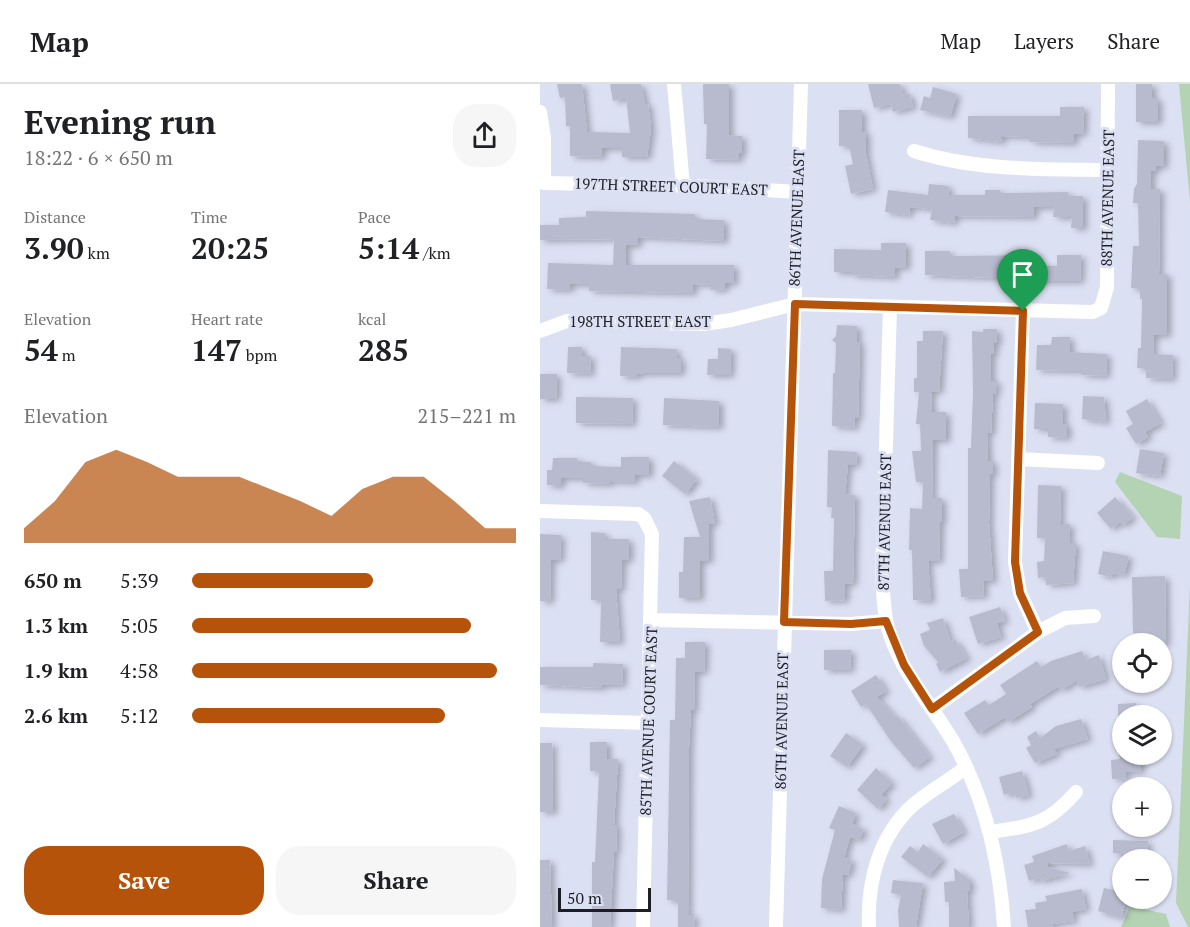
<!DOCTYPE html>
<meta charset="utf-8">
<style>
:root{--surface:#fff;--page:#f6f6f6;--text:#202124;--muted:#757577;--line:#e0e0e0;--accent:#b45309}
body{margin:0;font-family:"PT Serif",serif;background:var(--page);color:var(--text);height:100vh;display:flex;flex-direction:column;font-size:22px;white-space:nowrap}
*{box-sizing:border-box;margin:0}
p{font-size:20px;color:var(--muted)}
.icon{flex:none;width:33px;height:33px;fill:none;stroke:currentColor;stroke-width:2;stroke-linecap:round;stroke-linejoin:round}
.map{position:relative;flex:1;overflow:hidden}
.drawer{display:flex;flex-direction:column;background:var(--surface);width:540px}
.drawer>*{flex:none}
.buttons{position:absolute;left:572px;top:549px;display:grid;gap:12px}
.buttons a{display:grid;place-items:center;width:60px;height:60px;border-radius:50%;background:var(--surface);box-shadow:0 2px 4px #0004;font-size:30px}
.scale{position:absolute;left:18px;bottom:15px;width:93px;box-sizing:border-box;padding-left:6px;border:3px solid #1d1e25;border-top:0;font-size:16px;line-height:21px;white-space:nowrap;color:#1d1e25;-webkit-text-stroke:4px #dce0f3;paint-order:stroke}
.pin{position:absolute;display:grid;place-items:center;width:51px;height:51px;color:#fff;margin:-62px -26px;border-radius:50% 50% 50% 0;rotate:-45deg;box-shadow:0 0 6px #0007}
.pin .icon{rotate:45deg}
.round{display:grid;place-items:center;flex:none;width:63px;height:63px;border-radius:24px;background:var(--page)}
.head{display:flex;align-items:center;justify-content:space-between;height:102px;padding:0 24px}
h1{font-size:33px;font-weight:700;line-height:45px}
.figures{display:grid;grid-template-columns:repeat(3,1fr);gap:9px;height:102px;padding:6px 24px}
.figures div{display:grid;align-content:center}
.figures b{font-size:30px;font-weight:700}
.figures small{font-size:16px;font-weight:400}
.figures p{font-size:16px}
.chart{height:168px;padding:12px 24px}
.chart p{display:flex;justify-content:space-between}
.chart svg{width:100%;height:108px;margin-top:6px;fill:var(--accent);opacity:.7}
.action{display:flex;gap:12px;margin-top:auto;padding:12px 24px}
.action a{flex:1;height:69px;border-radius:24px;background:var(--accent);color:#fff;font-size:24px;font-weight:700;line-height:69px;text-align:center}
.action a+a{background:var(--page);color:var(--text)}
ul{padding:0 24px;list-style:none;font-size:20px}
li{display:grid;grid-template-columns:96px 72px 1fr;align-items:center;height:45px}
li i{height:15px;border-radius:8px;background:var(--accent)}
header{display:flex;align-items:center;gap:36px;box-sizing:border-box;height:84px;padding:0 30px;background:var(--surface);border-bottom:2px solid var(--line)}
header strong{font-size:28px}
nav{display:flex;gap:33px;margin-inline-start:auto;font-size:21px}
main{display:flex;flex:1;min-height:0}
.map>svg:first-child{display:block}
</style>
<header>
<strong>Map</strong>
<nav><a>Map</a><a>Layers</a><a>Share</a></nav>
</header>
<main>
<section class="drawer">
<div class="head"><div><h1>Evening run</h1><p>18:22 · 6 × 650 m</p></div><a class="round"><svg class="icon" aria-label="share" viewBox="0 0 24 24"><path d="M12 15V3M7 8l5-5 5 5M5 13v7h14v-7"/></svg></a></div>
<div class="figures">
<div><p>Distance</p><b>3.90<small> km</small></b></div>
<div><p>Time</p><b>20:25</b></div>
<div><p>Pace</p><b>5:14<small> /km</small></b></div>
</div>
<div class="figures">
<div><p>Elevation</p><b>54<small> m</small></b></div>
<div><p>Heart rate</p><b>147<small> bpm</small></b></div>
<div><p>kcal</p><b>285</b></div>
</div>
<div class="chart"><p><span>Elevation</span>215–221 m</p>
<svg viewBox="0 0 160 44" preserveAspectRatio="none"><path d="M0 44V38L10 27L20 11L30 6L40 11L50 17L60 17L70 17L80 22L90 27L100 33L110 22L120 17L130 17L140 27L150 38L160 38V44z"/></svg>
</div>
<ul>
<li><b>650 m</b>5:39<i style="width:56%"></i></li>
<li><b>1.3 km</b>5:05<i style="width:86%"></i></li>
<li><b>1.9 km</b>4:58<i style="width:94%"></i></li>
<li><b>2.6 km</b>5:12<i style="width:78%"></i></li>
</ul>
<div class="action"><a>Save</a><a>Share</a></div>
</section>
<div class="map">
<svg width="650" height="843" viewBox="0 0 650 843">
<defs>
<filter id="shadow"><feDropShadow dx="4.5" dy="2.5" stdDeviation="3" flood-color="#0004"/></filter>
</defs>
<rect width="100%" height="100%" fill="#dce0f3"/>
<!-- green -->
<path fill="#b4d3b3" d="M639 0H650V118Z
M580 388 642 412 640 455 617 453 575 398Z
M650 501V843H648L636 819Z
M590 822 626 830 630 843H581Z"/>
<!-- building -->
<path fill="#b8bbce" filter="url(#shadow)" d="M17 0H42L47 48 90 49 86 14 73 17 70 0H101L105 20H108L111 45 107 73H82V64H62V73L30 72V42H26L25 13 20 14Z
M163 0H189V51L202 52V69H199V76L166 75 167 40H164Z
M328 0H360L363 11 369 9 373 23 353 28 351 20 334 24Z
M596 0H612V14H618V38H596Z
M393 3 417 10 410 33 380 26 384 12 390 14Z
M520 23H544L543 50H534V59L490 58V53L462 52V58L428 54V32H520Z
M299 26H322V48H326V70L333 105 311 110 305 82 313 80 309 62H299Z
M598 56 624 57V82H616V87H611V105H620L619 190H627V251H614L613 270 633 271 632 295 606 294V284H597L598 264H601L602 215H600V205L591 204 593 162H599L598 119H593L594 105 597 100Z
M389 100 409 102 408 111H445V106H460V109L528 108V112H543V144H531L532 133H513L514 123H494V133L415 132 414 139 390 136 392 125 370 123 369 131 345 128 348 106 388 111Z
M46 127 155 130V135L184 136V157L98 153V161H86V181H194V199H185V205L171 206V201L153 200V209L49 207V200H30V206L7 205 8 179 73 181 74 155 0 156V141H19V134L46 133Z
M341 159H366V184L355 183V193L311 191V188H294V165L341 166Z
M385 167H410V172L495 171V181L517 182V171H541L540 197H482V193L456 192V194L385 191Z
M297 241 317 242V258H320L318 334H315L314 344 292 342 293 289H295L296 259 292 256 296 252Z
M443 245H457V259H454V270H451V297H457L455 310H453L451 349H447L448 377H453V390H450L449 438 453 497H443L444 512 421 513 419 485H428V364H431L433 309 432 247 443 248Z
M383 247H403L399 307 391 308 392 328H406V356H393L392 414H402V438H400L399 477H388L391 517 373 516 372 466H369L370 424 382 425 383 398H376L372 367H381L380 340H376L379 308H374V294H377V257H383Z
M512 253H530V268L567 270 566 292 542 291V287L496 286 497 261H511Z
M28 263H42V272H51L50 290 27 289Z
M81 263 137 265 136 274H141V289H103L97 290V293L80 292Z
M178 264 191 265 190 291H167L168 275H178Z
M0 290H17L16 315H0Z
M543 312 564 313 566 338 542 335Z
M36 313 93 314 92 340 36 339Z
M124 314 179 317V343L123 341Z
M607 315 621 339 605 348 608 353 596 360 586 344 593 340 586 327Z
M495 319 523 320V340H527V354L508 353V345H494Z
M600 365 624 369 620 392 596 389Z
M288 366 317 368 316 381H308L305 410 315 411 313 499 305 500V516L285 517 284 487H293L294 434H291L292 423H287Z
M81 373H109V391H95V398L70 397V400L43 399V394H21V402L7 401V386H12L13 374H37V377L51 378V382L81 383Z
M134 377 157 395 145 410 122 392Z
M498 401 521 402 520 440H530L529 459H536L533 499 506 501V493L498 494 497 478 504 477 505 454H497Z
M170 413 175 439 169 440V477H160V514H139V488H143L144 453H160L149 417Z
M575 413 593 433 583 441 580 438 571 445 557 429Z
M51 448 65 449V455H89V476H82L81 505H76L80 558H60L61 516H51Z
M0 450 21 451 20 476H11L10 517H0Z
M563 467 589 472 584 491 573 489 571 493 558 490Z
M625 492 626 560H601V549H593L592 493Z
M460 523 465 537 457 539 461 553 438 560 429 533Z
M403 534 411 558 415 555 427 574 400 588 396 580 398 578 384 562 380 550 390 546 387 539Z
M145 558H165L164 588H155L154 626H151L149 663 148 831H154L155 843H138V816H127L130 636H135L136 574H145Z
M284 566H311L310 586H284Z
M542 567 545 576 559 571 566 595 539 603 537 596 521 606 519 602 490 620 492 623 468 638 465 633 438 650 424 629 445 616 449 621 466 610 460 601 497 577 501 583 511 577Z
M53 579 83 580 82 601H62V604L0 601V583H53Z
M336 591 346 607 337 613 356 634 358 632 390 673 374 684 350 656 326 620 321 623 311 607Z
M596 619V632H578V620Z
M541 635 548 655 514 665 517 670 495 679 486 664 491 661 487 653 496 647 500 654 516 642Z
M306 649 323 661 307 683 290 672Z
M50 658H67V675H78L74 741H77L76 768H74L70 843H52V778H55L59 688 50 687Z
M0 659H12L13 728H0Z
M579 670H600L601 687 585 688 586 694 572 695 571 676 580 675Z
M336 684 352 699 341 711 347 715 338 725 317 706Z
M482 687 489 711 476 714 474 708 464 711 459 693Z
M299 722 316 729 312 740 324 745 319 756 310 753 304 774 312 776 308 791 303 790 301 826 281 824 282 795 295 746 289 744Z
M414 730 424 748 403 760 392 740Z
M573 756 608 757 607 771H603V776H581V770L573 769Z
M383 760 403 775 388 793 361 773 370 762 378 768Z
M527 760 529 767 545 762 550 780 508 779V783L530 789 501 797 500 794 489 797 484 781 494 778 492 772Z
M0 776H10L12 843H0Z
M414 784 430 796V806L427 807 429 843H409V818H405L404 798 415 797Z
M353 796 383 799 376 843H359L358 826 361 811 351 809Z
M564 804 577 807 575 814 586 816 581 834 558 827Z
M542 805 546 825 532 828 534 837 512 840 513 843H488L485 826 496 825 495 819 507 817 505 812Z"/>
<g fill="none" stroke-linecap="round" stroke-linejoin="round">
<!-- minor -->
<path stroke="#fff" stroke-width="14" d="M134 0 143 102
M0 28 4 54V99L161 102 258 108
M374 67C436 87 504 85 569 86
M350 223 342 495C343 508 344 522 346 536 355 582 391 619 414 659 446 716 460 779 464 843
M483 227 475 478 480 509 498 548
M0 247 27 237 164 240 191 236 255 220 553 228 561 224 567 203 568 0
M478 375 558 379
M0 427 98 430 104 434 112 450 103 843
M112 536 311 540 346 537
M392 625 498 548 525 534 554 532
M0 636 109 639
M450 748C492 742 507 741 536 708
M236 843 261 0
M329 843C327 798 339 752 373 721 389 707 409 697 426 683"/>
</g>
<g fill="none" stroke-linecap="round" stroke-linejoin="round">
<defs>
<path id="route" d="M255 220 483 227 475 478 480 509 498 548 392 625 364 581 346 537 311 540 244 538Z"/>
</defs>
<!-- route casing -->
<use href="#route" stroke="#fff" stroke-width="12"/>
<!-- route -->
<use href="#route" stroke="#b45309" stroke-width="8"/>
</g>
<g text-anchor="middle" stroke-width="6" stroke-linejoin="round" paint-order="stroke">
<!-- street labels -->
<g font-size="15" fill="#1d1e25" stroke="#dce0f3">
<text transform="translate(131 103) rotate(2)" y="5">197TH STREET COURT EAST</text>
<text transform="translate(568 114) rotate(-89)" y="5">88TH AVENUE EAST</text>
<text transform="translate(257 134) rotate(-88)" y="5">86TH AVENUE EAST</text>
<text x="100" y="243">198TH STREET EAST</text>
<text transform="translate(345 438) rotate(-89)" y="5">87TH AVENUE EAST</text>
<text transform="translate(109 637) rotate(-88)" y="5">85TH AVENUE COURT EAST</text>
<text transform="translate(242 637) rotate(-89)" y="5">86TH AVENUE EAST</text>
</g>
</g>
</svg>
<div class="buttons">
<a><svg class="icon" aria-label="locate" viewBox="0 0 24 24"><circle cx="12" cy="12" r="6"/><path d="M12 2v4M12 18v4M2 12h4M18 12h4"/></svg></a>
<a><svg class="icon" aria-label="layers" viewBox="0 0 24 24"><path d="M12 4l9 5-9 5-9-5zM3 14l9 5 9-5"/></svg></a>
<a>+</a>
<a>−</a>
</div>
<div class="scale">50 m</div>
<div class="pin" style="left:483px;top:227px;background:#1e9e55"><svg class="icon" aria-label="arrive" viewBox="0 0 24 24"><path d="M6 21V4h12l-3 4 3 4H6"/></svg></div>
</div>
</main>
